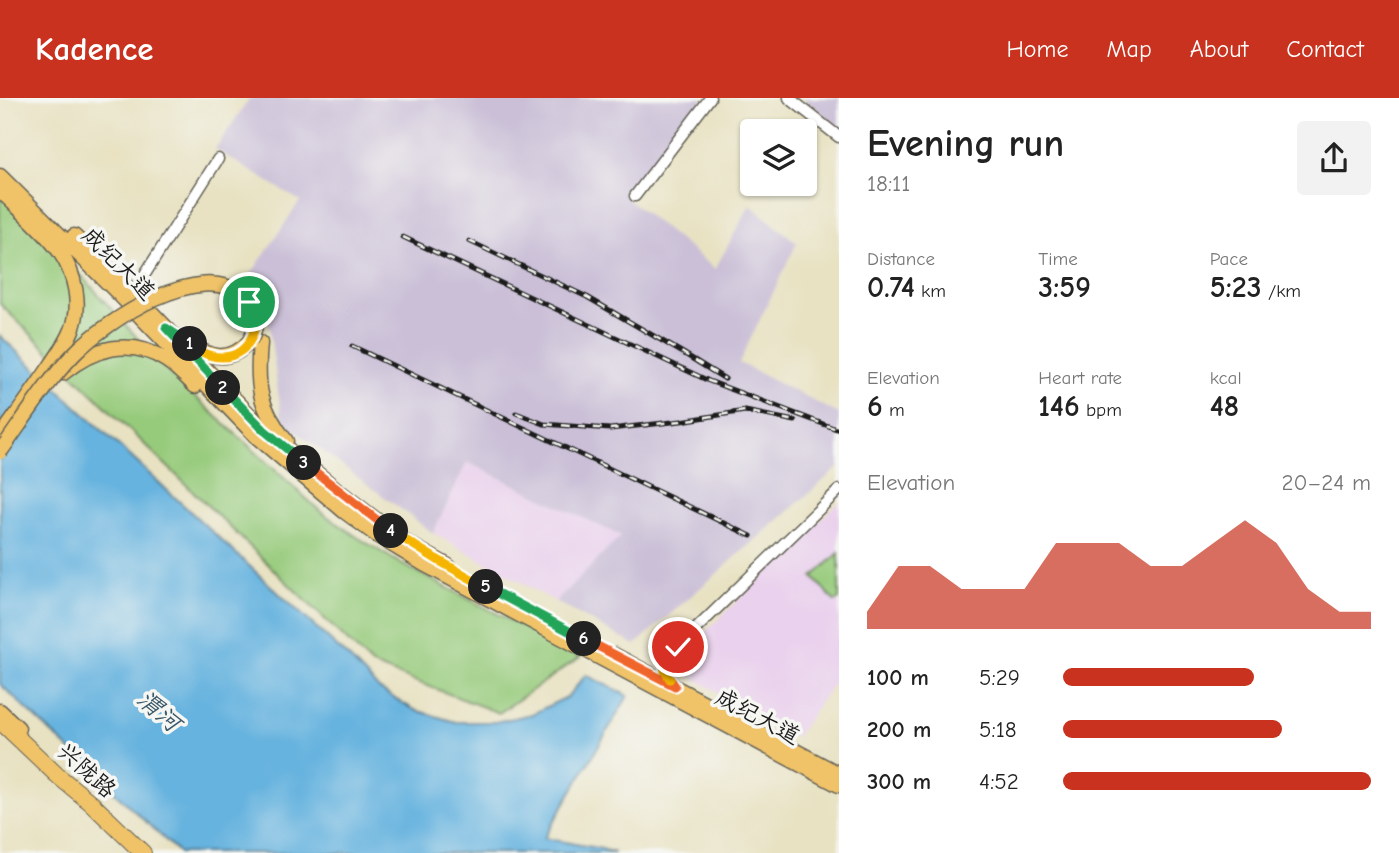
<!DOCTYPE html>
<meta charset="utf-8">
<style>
:root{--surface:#fff;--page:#f2f2f2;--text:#222;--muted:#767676;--accent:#c8321e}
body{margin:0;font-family:"Comic Neue","LXGW WenKai TC",sans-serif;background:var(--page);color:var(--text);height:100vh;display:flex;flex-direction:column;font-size:26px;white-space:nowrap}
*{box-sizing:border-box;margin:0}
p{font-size:23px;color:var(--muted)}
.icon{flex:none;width:38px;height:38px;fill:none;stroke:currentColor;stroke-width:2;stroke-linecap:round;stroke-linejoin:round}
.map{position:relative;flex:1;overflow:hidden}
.details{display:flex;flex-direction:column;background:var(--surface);width:560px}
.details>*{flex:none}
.tools{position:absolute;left:740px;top:21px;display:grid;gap:14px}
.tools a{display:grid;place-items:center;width:77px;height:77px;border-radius:7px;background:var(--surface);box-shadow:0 2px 5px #0004;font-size:35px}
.pin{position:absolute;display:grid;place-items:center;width:60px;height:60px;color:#fff;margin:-30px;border:4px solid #fff;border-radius:50%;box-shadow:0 2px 7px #0007}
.km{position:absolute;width:35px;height:35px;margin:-18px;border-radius:50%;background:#222;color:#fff;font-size:19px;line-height:35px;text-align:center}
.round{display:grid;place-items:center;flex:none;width:74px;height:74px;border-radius:7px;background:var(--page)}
.head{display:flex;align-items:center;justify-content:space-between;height:119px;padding:0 28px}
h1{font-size:38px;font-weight:800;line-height:52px}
.metrics{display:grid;grid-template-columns:repeat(3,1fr);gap:10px;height:119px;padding:7px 28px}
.metrics div{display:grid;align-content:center}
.metrics b{font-size:30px;font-weight:800}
.metrics small{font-size:19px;font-weight:400}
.metrics p{font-size:19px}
.chart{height:196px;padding:14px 28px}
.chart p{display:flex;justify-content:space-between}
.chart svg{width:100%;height:126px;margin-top:7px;fill:var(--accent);opacity:.7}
ul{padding:0 28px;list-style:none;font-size:23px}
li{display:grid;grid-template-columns:112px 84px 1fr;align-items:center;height:52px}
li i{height:18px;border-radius:9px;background:var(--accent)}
header{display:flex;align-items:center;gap:42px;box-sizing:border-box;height:98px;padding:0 35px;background:var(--accent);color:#fff}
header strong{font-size:33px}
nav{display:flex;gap:38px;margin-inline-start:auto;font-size:24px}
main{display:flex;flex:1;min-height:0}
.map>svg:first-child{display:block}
</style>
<header>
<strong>Kadence</strong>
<nav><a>Home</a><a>Map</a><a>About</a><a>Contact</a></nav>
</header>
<main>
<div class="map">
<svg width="839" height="755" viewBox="0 0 839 755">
<rect width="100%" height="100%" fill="#f6f6f2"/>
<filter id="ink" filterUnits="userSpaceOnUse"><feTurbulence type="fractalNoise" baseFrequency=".0143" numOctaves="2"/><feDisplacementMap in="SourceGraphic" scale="14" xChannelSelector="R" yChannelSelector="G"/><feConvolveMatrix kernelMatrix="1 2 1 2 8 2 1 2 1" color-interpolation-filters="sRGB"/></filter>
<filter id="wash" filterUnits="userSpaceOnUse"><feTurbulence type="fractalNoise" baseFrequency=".00686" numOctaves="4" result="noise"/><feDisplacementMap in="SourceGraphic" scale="28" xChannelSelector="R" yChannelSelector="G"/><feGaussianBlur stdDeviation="1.57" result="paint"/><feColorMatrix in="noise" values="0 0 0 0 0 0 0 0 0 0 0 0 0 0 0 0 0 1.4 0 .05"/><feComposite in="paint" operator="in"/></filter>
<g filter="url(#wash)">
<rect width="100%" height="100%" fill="#e8e2c2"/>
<!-- built -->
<path fill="#ead1ed" d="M467 364 622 438 556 504 433 435Z
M839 404V577L796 639 671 567Z"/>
<!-- industrial -->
<path fill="#cabfd7" d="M250 0H704L628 101 715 171 750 107 797 145 739 265 839 316V369L635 547 556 504 621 438 467 364 433 435 282 323 266 205 247 182 300 103 215 51Z
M802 0H839V29Z"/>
<!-- green -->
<path fill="#97cb7c" stroke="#5a744c" stroke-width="2" d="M0 87 167 273 321 414 357 439 403 467 580 559 499 615 372 567 0 206Z
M839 455V501L835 504 813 479Z"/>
<!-- water -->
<path fill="#66b3df" stroke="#41687e" stroke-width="2" d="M0 238 349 560 379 591 415 612 456 624H495L532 616 567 599 586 577 628 598 544 740 602 751 615 755H179L0 586Z"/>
</g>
<g filter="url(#ink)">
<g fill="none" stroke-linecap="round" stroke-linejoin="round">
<defs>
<path id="minor" d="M789 0 839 39
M635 98 710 0
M133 195 218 61
M675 588 665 573 664 562 839 392"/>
<path id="major" d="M0 78 117 194 256 338 344 413 378 438 424 466 839 687
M0 92C19 111 45 133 60 154 75 176 82 207 72 232 67 245 58 257 50 269 34 293 17 316 0 340
M74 138 133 195 264 332 341 395 384 428 410 447 448 468
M187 244C210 260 229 266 250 243
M260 245C256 288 259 309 286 343
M63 275C93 250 130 239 166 262 177 269 186 279 195 288
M614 557 839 676
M0 613 18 630"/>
<path id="highway" d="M0 623 58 678 90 704 143 755"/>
</defs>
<!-- minor casing -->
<use href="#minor" stroke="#636156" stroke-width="13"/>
<!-- major casing -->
<use href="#major" stroke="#636156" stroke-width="17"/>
<!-- highway casing -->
<use href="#highway" stroke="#636156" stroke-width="18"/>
<!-- minor -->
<use href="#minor" stroke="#fff" stroke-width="10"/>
<!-- major -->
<use href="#major" stroke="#f0c369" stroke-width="14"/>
<!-- highway -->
<use href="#highway" stroke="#f0c369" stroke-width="16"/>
<defs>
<path id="rail" d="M403 139 709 283 839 332
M469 143 587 199 683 255 725 281
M352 248 751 438
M516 315 544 326 610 331 681 323 745 313 795 323"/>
</defs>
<!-- rail casing -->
<use href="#rail" stroke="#1c1c1c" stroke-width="5"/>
<!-- rail -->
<use href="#rail" stroke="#f6f6f2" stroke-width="2.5" stroke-dasharray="8" stroke-linecap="butt"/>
<defs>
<path id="major-bridge" d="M0 354C24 321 46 285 74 256 106 223 202 159 244 199 257 211 258 228 250 243"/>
</defs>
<!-- major-bridge casing -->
<use href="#major-bridge" stroke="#636156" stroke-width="17" stroke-linecap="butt"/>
<!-- major-bridge -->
<use href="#major-bridge" stroke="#f0c369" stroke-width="14"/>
</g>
</g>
<g fill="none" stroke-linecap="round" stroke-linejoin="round" filter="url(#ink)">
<defs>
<path id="split-1" d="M190 246C196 250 202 255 209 257 243 268 266 233 249 204"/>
<path id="split-2" d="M190 246 166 230 223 290"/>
<path id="split-3" d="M223 290 264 332 304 365"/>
<path id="split-4" d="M304 365 391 433"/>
<path id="split-5" d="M391 433 436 461 486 489"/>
<path id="split-6" d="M486 489 584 541"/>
<path id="split-7" d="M584 541 675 588 670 581"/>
<path id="split-8" d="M670 581 665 573 664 562 678 549"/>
</defs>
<!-- split-1 casing -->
<use href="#split-1" stroke="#fff" stroke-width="14"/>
<!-- split-2 casing -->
<use href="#split-2" stroke="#fff" stroke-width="14"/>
<!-- split-3 casing -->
<use href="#split-3" stroke="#fff" stroke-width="14"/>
<!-- split-4 casing -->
<use href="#split-4" stroke="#fff" stroke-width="14"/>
<!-- split-5 casing -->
<use href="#split-5" stroke="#fff" stroke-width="14"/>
<!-- split-6 casing -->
<use href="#split-6" stroke="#fff" stroke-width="14"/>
<!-- split-7 casing -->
<use href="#split-7" stroke="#fff" stroke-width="14"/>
<!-- split-8 casing -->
<use href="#split-8" stroke="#fff" stroke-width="14"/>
<!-- split-1 -->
<use href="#split-1" stroke="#f5b400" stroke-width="9"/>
<!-- split-2 -->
<use href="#split-2" stroke="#22a559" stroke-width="9"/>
<!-- split-3 -->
<use href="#split-3" stroke="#22a559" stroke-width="9"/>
<!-- split-4 -->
<use href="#split-4" stroke="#f0652b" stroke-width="9"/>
<!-- split-5 -->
<use href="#split-5" stroke="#f5b400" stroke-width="9"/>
<!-- split-6 -->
<use href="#split-6" stroke="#22a559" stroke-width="9"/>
<!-- split-7 -->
<use href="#split-7" stroke="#f0652b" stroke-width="9"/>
<!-- split-8 -->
<use href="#split-8" stroke="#f5b400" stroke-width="9"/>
</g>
<g text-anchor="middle" stroke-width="7" stroke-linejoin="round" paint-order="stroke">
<!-- street labels -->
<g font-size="23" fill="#1c1c1c" stroke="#f6f6f2">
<text transform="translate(119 165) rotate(45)" y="8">成纪大道</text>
<text transform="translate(758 618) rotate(28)" y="8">成纪大道</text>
<text transform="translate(87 672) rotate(42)" y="8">兴陇路</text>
</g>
<!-- water labels -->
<g font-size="24" font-style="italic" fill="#3a586a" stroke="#f6f6f2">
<text transform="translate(159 613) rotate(41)" y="8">渭河</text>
</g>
</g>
</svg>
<div class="tools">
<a><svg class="icon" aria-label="layers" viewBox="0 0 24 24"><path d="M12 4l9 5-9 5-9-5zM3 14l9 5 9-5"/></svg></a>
</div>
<div class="pin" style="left:249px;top:204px;background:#1e9e55"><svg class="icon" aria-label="arrive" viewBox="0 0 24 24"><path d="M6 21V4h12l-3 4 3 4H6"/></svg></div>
<div class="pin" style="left:678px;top:549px;background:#d93025"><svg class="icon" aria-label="check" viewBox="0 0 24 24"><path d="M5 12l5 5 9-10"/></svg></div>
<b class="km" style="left:190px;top:246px">1</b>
<b class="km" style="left:223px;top:290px">2</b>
<b class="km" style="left:304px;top:365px">3</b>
<b class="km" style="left:391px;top:433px">4</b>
<b class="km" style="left:486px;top:489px">5</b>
<b class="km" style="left:584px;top:541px">6</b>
</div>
<section class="details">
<div class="head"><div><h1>Evening run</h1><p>18:11</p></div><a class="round"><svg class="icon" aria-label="share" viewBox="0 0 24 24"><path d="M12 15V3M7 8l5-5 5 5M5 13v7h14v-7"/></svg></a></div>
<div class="metrics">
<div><p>Distance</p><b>0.74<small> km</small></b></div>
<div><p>Time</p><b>3:59</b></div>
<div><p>Pace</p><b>5:23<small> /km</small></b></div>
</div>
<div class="metrics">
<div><p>Elevation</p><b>6<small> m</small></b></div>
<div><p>Heart rate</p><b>146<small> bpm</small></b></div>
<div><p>kcal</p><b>48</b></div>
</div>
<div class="chart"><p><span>Elevation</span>20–24 m</p>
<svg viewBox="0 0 160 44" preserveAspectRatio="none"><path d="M0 44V38L10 22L20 22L30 30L40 30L50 30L60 14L70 14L80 14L90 22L100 22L110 14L120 6L130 14L140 30L150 38L160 38V44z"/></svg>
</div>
<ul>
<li><b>100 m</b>5:29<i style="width:62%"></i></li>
<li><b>200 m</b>5:18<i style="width:71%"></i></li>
<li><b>300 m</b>4:52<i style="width:100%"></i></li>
</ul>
</section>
</main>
